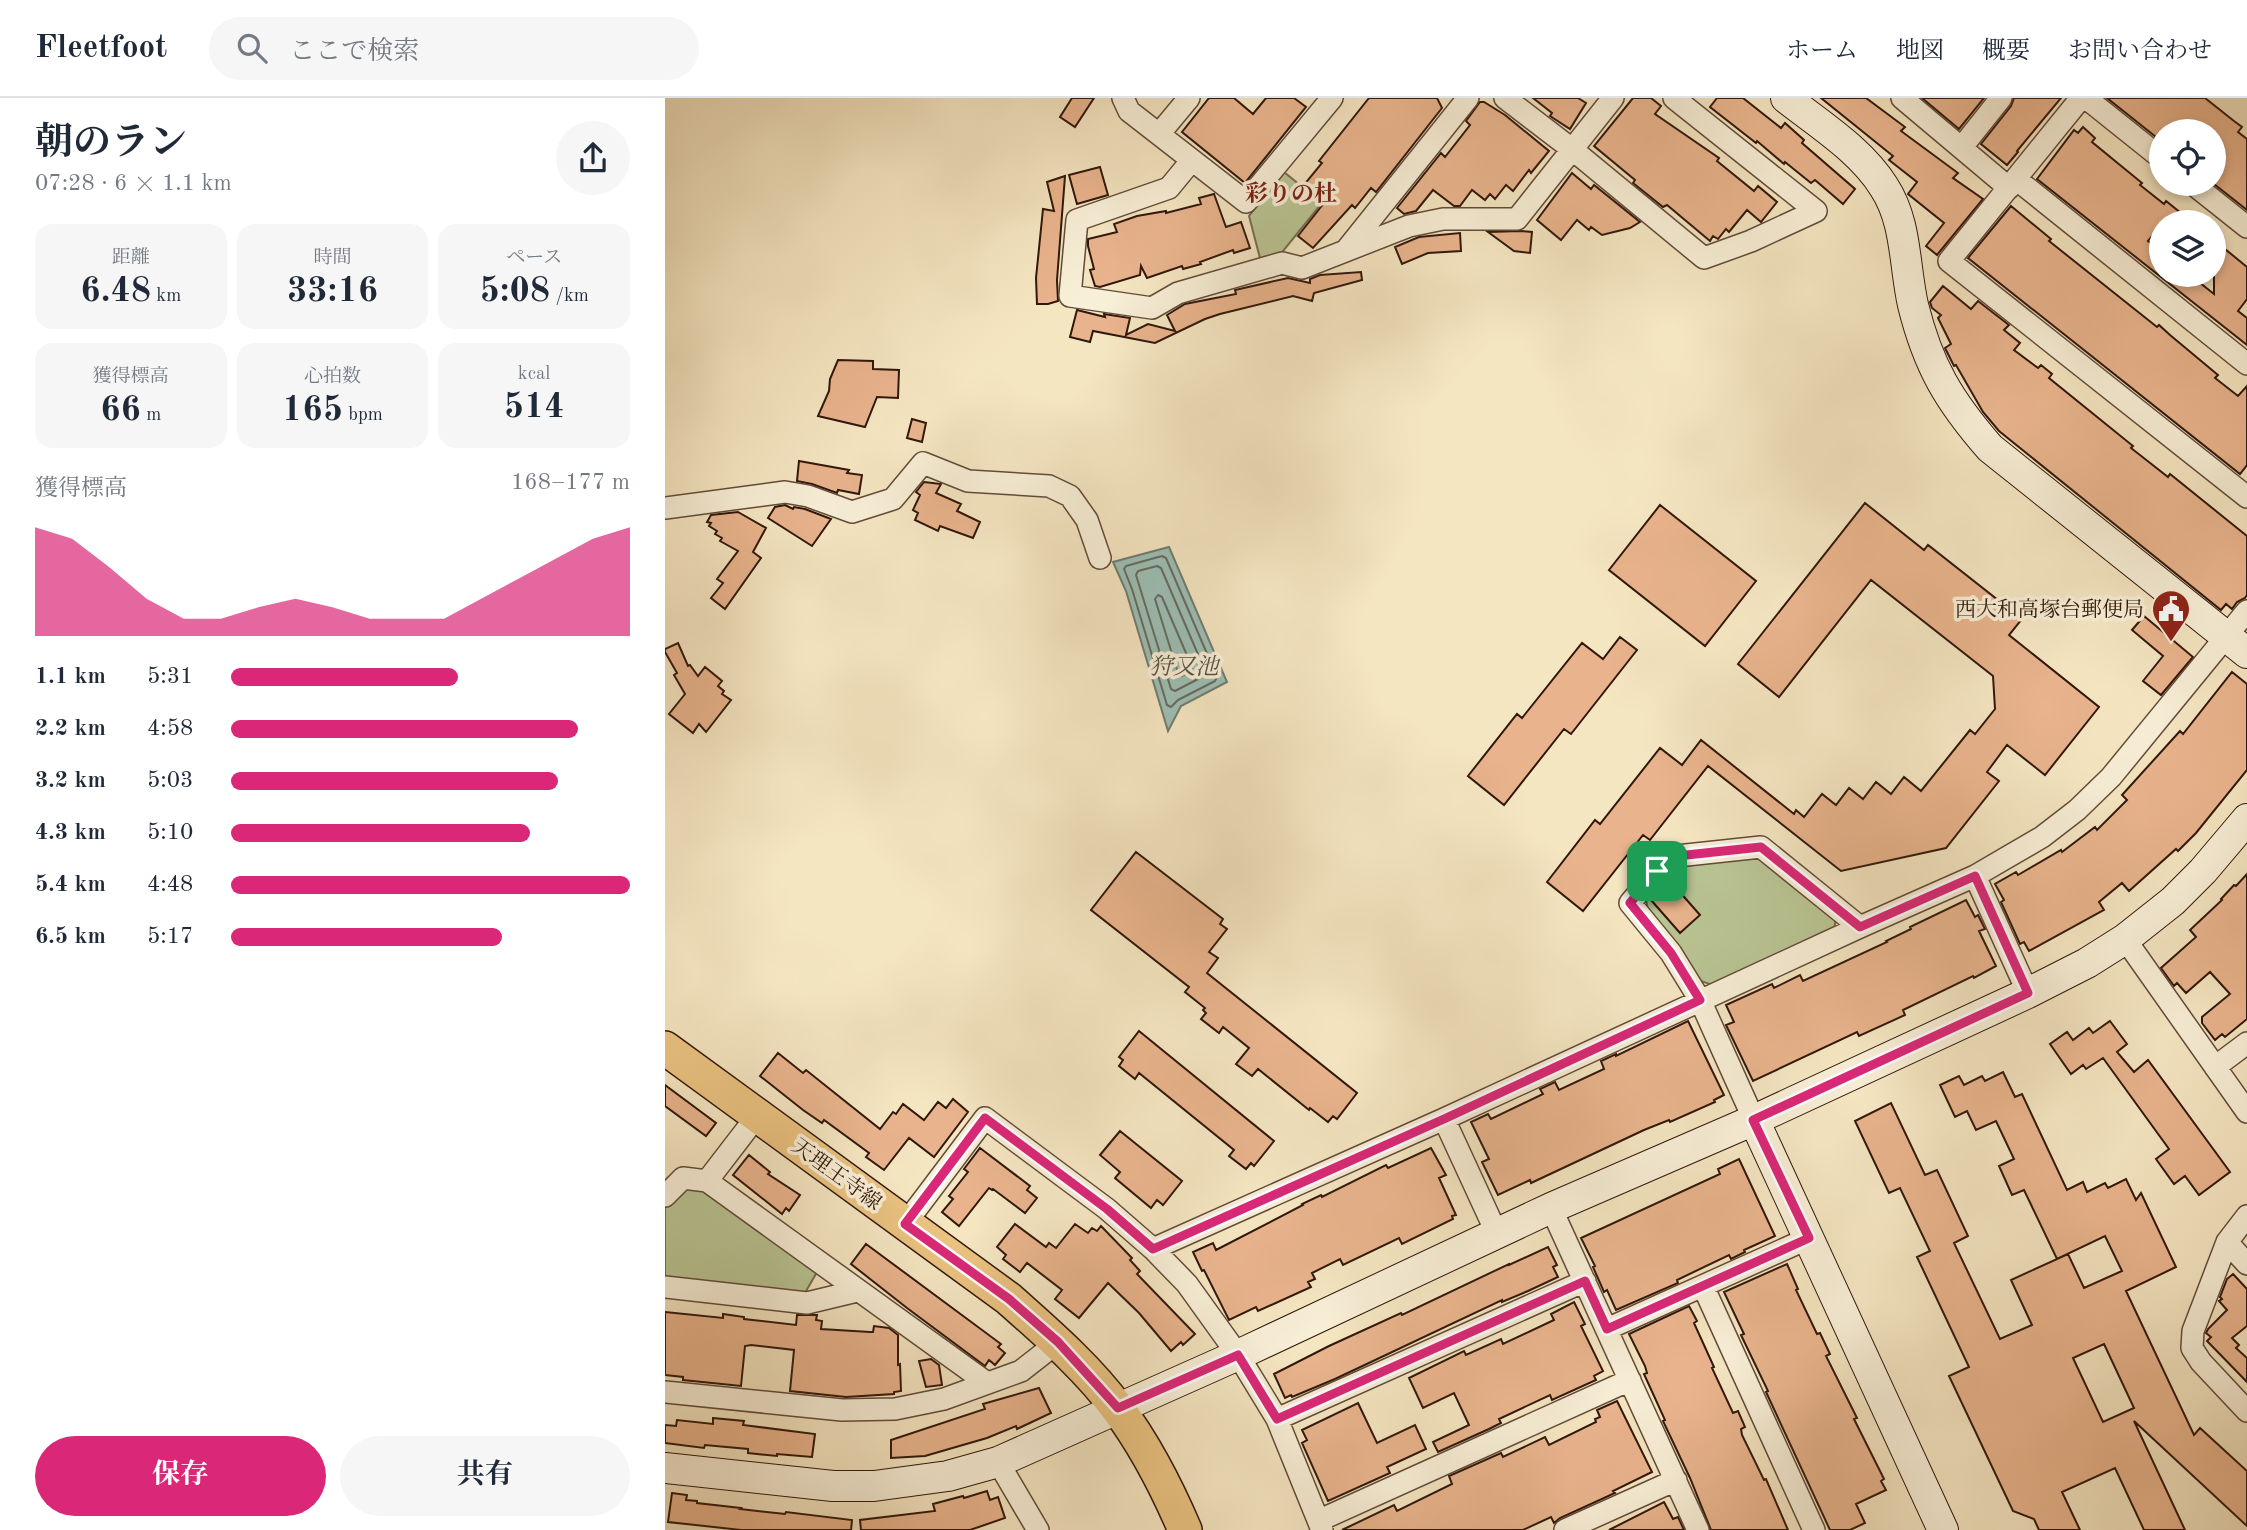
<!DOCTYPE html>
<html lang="ja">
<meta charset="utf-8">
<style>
:root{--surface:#fff;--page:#f6f6f7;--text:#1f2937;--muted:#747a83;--line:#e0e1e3;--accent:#db2777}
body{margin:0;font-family:"Old Standard TT","Noto Serif JP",serif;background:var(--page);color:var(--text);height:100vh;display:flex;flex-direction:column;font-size:26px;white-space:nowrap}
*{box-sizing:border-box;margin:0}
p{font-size:23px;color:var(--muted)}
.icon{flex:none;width:38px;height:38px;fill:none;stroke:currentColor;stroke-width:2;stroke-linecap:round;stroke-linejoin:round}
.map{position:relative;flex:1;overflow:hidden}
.sheet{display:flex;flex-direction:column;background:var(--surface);width:665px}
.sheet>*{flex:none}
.buttons{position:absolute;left:1484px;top:21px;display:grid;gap:14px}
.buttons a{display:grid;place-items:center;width:77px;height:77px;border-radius:50%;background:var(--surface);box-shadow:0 4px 10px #0003;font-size:35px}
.pin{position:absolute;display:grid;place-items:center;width:60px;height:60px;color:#fff;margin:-30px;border-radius:14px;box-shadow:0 4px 10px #0006}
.round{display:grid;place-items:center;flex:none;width:74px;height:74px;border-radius:37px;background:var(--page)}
.head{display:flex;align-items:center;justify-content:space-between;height:119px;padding:0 35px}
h1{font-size:38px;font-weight:700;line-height:52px}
.figures{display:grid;grid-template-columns:repeat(3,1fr);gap:10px;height:119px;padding:7px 35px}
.figures div{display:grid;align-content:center;border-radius:18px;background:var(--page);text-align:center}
.figures b{font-size:35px;font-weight:700}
.figures small{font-size:19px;font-weight:400}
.figures p{font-size:19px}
.chart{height:196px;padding:14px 35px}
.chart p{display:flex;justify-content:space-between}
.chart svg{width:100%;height:126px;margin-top:7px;fill:var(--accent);opacity:.7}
.button{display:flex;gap:14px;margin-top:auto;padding:14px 35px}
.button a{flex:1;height:80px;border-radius:42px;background:var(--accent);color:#fff;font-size:28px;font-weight:700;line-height:80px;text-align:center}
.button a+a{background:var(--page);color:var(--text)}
ul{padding:0 35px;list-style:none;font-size:23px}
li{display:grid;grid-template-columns:112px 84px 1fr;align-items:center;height:52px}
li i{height:18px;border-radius:9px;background:var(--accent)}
header{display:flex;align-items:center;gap:42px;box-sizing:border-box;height:98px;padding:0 35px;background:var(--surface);border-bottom:2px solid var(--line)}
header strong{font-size:33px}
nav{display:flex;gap:38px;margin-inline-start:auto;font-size:24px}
.search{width:490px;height:63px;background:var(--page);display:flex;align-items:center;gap:18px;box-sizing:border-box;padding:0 24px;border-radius:38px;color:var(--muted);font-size:26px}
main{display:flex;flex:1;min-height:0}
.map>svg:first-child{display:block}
</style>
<header>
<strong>Fleetfoot</strong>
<div class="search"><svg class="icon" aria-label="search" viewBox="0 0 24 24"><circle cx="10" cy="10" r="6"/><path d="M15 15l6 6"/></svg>ここで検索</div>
<nav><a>ホーム</a><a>地図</a><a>概要</a><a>お問い合わせ</a></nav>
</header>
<main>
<section class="sheet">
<div class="head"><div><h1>朝のラン</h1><p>07:28 · 6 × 1.1 km</p></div><a class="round"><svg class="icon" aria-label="share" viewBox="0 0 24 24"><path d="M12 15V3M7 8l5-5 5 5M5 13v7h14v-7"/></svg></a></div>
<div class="figures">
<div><p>距離</p><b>6.48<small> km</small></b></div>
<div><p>時間</p><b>33:16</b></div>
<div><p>ペース</p><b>5:08<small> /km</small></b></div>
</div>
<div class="figures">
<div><p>獲得標高</p><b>66<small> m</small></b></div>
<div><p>心拍数</p><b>165<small> bpm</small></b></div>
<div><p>kcal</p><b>514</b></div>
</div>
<div class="chart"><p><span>獲得標高</span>168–177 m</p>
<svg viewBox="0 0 160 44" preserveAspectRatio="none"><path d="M0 44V6L10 10L20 20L30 31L40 38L50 38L60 34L70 31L80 34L90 38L100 38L110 38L120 31L130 24L140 17L150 10L160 6V44z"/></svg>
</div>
<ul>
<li><b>1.1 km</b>5:31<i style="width:57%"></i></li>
<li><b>2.2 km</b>4:58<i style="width:87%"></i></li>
<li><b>3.2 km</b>5:03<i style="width:82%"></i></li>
<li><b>4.3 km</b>5:10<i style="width:75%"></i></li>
<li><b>5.4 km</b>4:48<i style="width:100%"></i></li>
<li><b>6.5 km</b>5:17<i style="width:68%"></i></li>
</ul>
<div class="button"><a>保存</a><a>共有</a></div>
</section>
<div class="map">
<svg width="1582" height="1432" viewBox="0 0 1582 1432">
<rect width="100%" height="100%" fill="#f5e6c2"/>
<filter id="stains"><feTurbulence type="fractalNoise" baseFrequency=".00286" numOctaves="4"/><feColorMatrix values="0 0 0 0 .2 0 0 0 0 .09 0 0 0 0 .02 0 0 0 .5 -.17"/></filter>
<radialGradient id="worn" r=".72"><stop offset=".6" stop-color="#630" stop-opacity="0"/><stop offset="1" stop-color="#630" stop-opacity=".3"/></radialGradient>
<!-- green -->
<path fill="#bac594" stroke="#766e50" stroke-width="2" d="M619 74 657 105 614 158 596 164 584 118Z
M1086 759 1098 762 1171 820 1169 832 1047 887 1036 883 983 813 981 801 1007 772 1019 766Z
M31 1088 152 1174 140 1195 0 1180V1110L19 1091Z"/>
<!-- water -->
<path fill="#9cbfb5" stroke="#717c71" stroke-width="2" d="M504 449 562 584 516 608 503 633 461 493 448 464Z"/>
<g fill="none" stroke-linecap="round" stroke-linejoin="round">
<!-- shore -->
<path stroke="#666b60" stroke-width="2" d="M497 458 501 460 552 579 550 583 513 602 506 609 502 607 467 491 459 471 461 468Z
M492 468 496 470 541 575 539 578 510 593 506 591 471 477 473 473Z
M493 497 497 499 527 569 526 573 517 578 513 575 490 501Z"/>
</g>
<!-- building -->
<path fill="#e9b48d" stroke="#31170b" stroke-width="2" fill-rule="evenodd" d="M407 0H429L410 29 395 19Z
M544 0H569L588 16 601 0H629L641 9 580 85 517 34Z
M704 0H772L777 10 711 94 706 90 690 110 687 107 648 150 633 138 659 105 638 88 657 65 654 63Z
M868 0H913L921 5 905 31 885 18 887 15Z
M968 0H986L996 8 990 16 1054 60 1052 63 1089 93 1093 88 1112 104 1096 124 1082 112 1064 134 1061 131 1053 141 1048 138 1045 143 1002 107 998 109 968 85 970 82 929 48Z
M1052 0H1078L1116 30 1120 25 1139 42 1137 45 1190 91 1178 106 1150 82 1146 85 1120 64 1119 66 1092 43 1091 45 1045 9Z
M1156 0H1201L1240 29 1236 33 1293 75 1288 80 1318 101 1272 157 1261 148 1279 125 1243 96 1252 84 1224 62 1228 58Z
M1257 0H1319L1294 31Z
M1349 0H1396L1352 53 1353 54 1342 67 1316 46 1346 8Z
M1442 0H1540L1569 23 1577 29 1573 34 1582 41V112L1549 86V33H1496V43Z
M815 4H819L840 17 884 53 866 75 864 72 848 93 841 87 830 101 825 96 820 102 807 92 795 108H789L768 92 751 113 739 116 732 110 776 55 780 59 805 27 801 23Z
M1418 29 1430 40 1427 44 1477 85 1475 87 1499 106 1501 103 1527 124H1496V127L1483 143 1496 153V177H1525L1549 196V142L1582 169V201L1573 213 1582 220V247L1372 81 1409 32 1413 35Z
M435 69 443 97 412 106 404 77Z
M907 75 926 91 929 87 975 124 965 130 937 137 926 129 924 132 912 122 896 142 872 122Z
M400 78 392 182 393 203 383 206H372L371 180 378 111 389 113 382 84Z
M549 96 561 129 576 124 585 150 569 155 568 152 535 164 536 166 518 171 517 168 482 180 476 168 475 177 435 189 430 188 425 172 429 171 423 148V141L452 134 449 126 472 118 501 113V115L536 106 534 100Z
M1346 108 1386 141 1384 143 1492 229 1494 227 1505 237 1553 277 1550 280 1573 298 1582 288V367L1575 376 1303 160Z
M856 133 867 134 865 155 849 153 823 134Z
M795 135 796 153 763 155 737 166 730 149 754 139Z
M696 174 697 182 649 195 647 203 628 198 555 216 540 221 490 245 428 233 425 244 405 239 412 212 440 219 439 216 465 220 461 237 483 226 510 233 502 217 520 206 571 196 570 192 623 180 645 185V181L655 177Z
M1278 188 1306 211 1313 203 1344 227 1339 232 1355 245 1349 252 1373 270 1376 267 1387 276 1384 280 1468 348 1466 350 1503 379 1505 376 1582 438V497L1580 500 1572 504 1567 511 1561 506 1556 512 1334 333 1318 314 1291 267 1289 268 1280 250 1286 246 1273 220 1276 217 1267 210 1265 204Z
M173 262 208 263V271L234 272 233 300 212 299 200 329 153 318 164 293 165 281Z
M247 321 261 325 257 344 242 340Z
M134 363 184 372 182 375 197 377 194 396 173 392 172 395 147 386 132 383Z
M259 384 276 386 271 395 296 406 292 413 315 424 308 440 275 428 273 433 250 422 253 415 248 412 255 397 251 394Z
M1200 405 1259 452 1263 447 1357 521 1344 537 1434 609 1380 677 1342 647 1322 674 1334 683 1281 750 1176 773 1043 668 985 742 978 737 918 813 882 784 930 722 935 726 995 650 1017 667 1036 642 1129 716 1131 712 1139 719 1157 696 1171 707 1184 690 1198 701 1211 684 1226 696 1239 679 1256 693 1305 632 1310 636 1330 611 1328 578 1206 482 1114 599 1073 566Z
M120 407 128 411 129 409 140 411 166 421 147 448 103 420 110 409Z
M995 407 1091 483 1040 548 944 472Z
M73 414 101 430 88 454 96 460 60 511 46 500 58 485 52 481 73 453 55 443 57 440 50 436 52 433 44 428 46 425 42 424 46 417Z
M1479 518 1528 559 1496 597 1478 583 1498 558 1467 532Z
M955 539 972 552 906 636 899 631 839 707 803 678 852 616 857 620 917 545 938 561Z
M13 545 23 568 25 567 33 578 40 569 57 583 53 588 59 593 57 596 66 602 41 634 34 626 28 635 4 616 20 596 9 577 12 575 0 554V551Z
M1567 574 1582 586V672L1531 735 1513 753 1511 751 1464 793 1457 785 1434 804 1439 812 1364 853 1359 844 1355 846 1336 804 1339 802 1330 786 1351 774 1353 777 1396 752 1397 754 1430 729 1432 732 1462 702 1457 697 1515 633 1518 636Z
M471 754 558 821 555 826 562 831 544 854 553 860 542 875 692 995 672 1021 668 1018 663 1024 645 1010 644 1012 593 971 587 978 571 966 584 950 558 929 554 935 536 921 541 915 538 912 540 910 520 894 524 889 426 812Z
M1582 776V921L1560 939 1557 936 1550 942 1537 925V919L1565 896 1545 874 1521 895 1512 885 1509 888 1496 870 1531 839 1525 832 1557 802 1556 801 1569 787 1571 788Z
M1006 784 1035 817 1015 835 986 802Z
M1301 802 1310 819 1313 817 1320 831 1314 833 1331 868 1309 880 1308 878 1238 912 1240 917 1194 938 1192 934 1088 983 1061 927 1069 924 1061 907 1107 886 1109 890 1135 877 1138 883 1222 844 1221 843 1246 831 1245 829Z
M1023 923 1059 997 1049 1002 1050 1004 1005 1024 1004 1022 979 1032 866 1085 865 1082 833 1097 817 1064 824 1061 806 1024 823 1016 826 1021 878 996 875 991 890 984 894 992 939 971 936 963 951 956V958Z
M1445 923 1462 946 1452 954 1469 974 1483 962 1565 1074 1534 1097 1520 1078 1509 1086 1491 1061 1504 1051 1438 960 1421 971 1418 967 1406 976 1385 946 1402 934 1408 942 1424 930 1428 935Z
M474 933 609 1043 589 1068 586 1065 581 1071 564 1058 569 1052 474 975 470 981 454 968 458 962 454 959Z
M113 955 138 975 141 972 215 1031 228 1014 231 1016 238 1006 259 1022 273 1004 281 1010 288 1001 303 1014 269 1059 244 1040 219 1072 201 1059 204 1055 159 1022 157 1025 138 1012 95 978Z
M1338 974 1350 999 1357 996 1402 1092 1418 1084 1422 1094 1440 1085 1443 1090 1461 1081 1471 1102 1476 1095 1511 1169 1461 1193 1529 1337 1535 1330 1582 1373V1428L1469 1323 1520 1432H1479L1450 1370 1397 1394 1415 1432H1374L1369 1421 1348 1413 1284 1278 1304 1269 1252 1159 1265 1153 1235 1090 1224 1095 1190 1023 1226 1005 1260 1077 1272 1072 1303 1138 1289 1145 1335 1241 1367 1227 1346 1182 1403 1156 1419 1190 1457 1173 1440 1138 1392 1161 1359 1092 1347 1097 1334 1068 1349 1061 1331 1023 1311 1032 1302 1013 1290 1019 1275 987 1294 978 1299 987 1317 978 1320 983ZM1439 1246 1469 1310 1438 1324 1408 1260Z
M0 987 51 1025 41 1038 0 1008Z
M455 1033 517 1083 498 1107 492 1102 486 1110 450 1080 455 1074 435 1057Z
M315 1050 365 1088 362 1092 372 1100 360 1115 328 1091 327 1092 324 1090 294 1128 277 1114 288 1101 284 1098 303 1074 299 1071Z
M766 1050 781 1077 774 1080 791 1117 787 1118 788 1121 737 1146 734 1140 678 1167 675 1161 647 1175 650 1181 643 1184 646 1189 593 1213 591 1209 564 1222 539 1172 537 1173 528 1154 548 1145 551 1152 638 1107 637 1106 656 1097 657 1099 721 1067 723 1070Z
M84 1057 105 1074 103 1076 135 1097 124 1113 121 1110 117 1116 68 1077Z
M1074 1061 1110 1138 1079 1152 1080 1154 1066 1161 1064 1157 1012 1182 1013 1185 951 1212 942 1192 939 1194 928 1169 930 1168 916 1140 1055 1076 1053 1071Z
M350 1126 381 1149 384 1145 391 1150 410 1126 423 1135 427 1130 432 1133 436 1128 467 1160 465 1162 475 1173 472 1176 530 1236 518 1247 516 1244 506 1253 474 1215 443 1185 414 1220 390 1201 397 1192 362 1165 355 1174 338 1161 341 1157 332 1149Z
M201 1146 336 1246 333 1249 340 1255 330 1267 324 1262 320 1268 242 1210 186 1166Z
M883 1149 892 1167 888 1169 893 1179 863 1193 837 1204V1202L670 1281 627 1299 626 1297 620 1300 609 1276 664 1248 736 1215 737 1217 844 1166V1167Z
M1122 1166 1133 1191 1131 1192 1152 1236 1155 1235 1165 1256 1161 1258 1192 1320 1189 1321 1219 1381 1216 1383 1221 1392 1191 1406 1200 1425 1185 1432H1165L1101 1294 1103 1293 1076 1237 1079 1236 1059 1194Z
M1568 1176 1582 1191V1228L1567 1240 1574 1247 1571 1250 1582 1260V1284L1542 1243 1546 1239 1541 1235 1543 1231 1562 1212 1554 1203 1557 1201 1555 1199 1562 1181Z
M909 1204 920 1226 916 1228 938 1273 929 1278 931 1282 887 1302 885 1297 834 1321 836 1325 824 1331 773 1354 768 1344 804 1327 789 1295 758 1310 744 1280 799 1253 801 1257 836 1241 838 1246 889 1222 886 1216Z
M1024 1208 1032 1223 1029 1225 1049 1269 1047 1270 1068 1315 1073 1313 1080 1329 1076 1331 1077 1337 1099 1382 1101 1381 1123 1432H1046L1025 1380 998 1323 1000 1322 979 1276 982 1275 980 1268 964 1236Z
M0 1214 58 1220V1216L79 1219V1221L131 1227 132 1217H152L151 1222 157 1223 156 1231 205 1234H208L209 1228 224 1230 233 1237V1267L235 1266 236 1293 229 1294V1296L181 1299 125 1293 129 1252 86 1247 80 1248 76 1288 18 1282V1279L0 1277Z
M266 1261 274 1267 277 1287 261 1289 254 1263Z
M374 1290 386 1315 352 1331 351 1328 322 1340 284 1351 260 1358 226 1360V1342L320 1311 318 1306Z
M952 1303 987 1374 948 1393 950 1395 895 1420 889 1425 886 1419 858 1432H677L729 1407 732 1413 787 1386 784 1378 836 1355 838 1359 880 1339 884 1347 931 1324 930 1321 935 1319 932 1312Z
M693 1305 712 1345 750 1327 761 1351 722 1369 725 1375 663 1403 637 1345 642 1342 637 1332Z
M48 1320 79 1323 78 1327 150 1336 147 1359 112 1356V1358L83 1355V1351L40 1347 39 1350 0 1345V1327L11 1328 12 1322 48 1326Z
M322 1393 325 1402 333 1399 340 1420 305 1432H196L195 1422 270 1413 268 1406 298 1398 299 1400Z
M7 1395 22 1397 21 1402 32 1403V1405L76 1410 75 1411 120 1416 121 1414 187 1422 186 1432H76L3 1424Z
M999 1404 1008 1421 1013 1419 1019 1432H944Z"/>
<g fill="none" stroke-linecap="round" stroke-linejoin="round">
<defs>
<path id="street" d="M458 0 464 13 581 104 667 0
M840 0 908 52 1039 160 1086 143 1151 113 1009 0
M1237 0 1344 90
M1416 0 1284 163 1582 399
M1421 0 1496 60
M494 36 524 0
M1297 49 1336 0
M527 62 504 90 412 122 405 198 487 210 513 195 617 165 637 170 744 128 778 121H852L948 0
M1351 81 1582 266
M1528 86 1582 129
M682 151 803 0
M0 410 120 394 143 398 187 414 228 401 258 365 303 383 384 388 405 398 422 422 435 460
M1310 778 1363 895
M1460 841 1582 1014
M1550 969 1582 945
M779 1021 832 1136
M1089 1022 1035 902 1006 855 965 805 992 773 1012 758 1096 749 1195 829
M42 1083 322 1285
M0 1098 18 1080 42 1083 92 1018
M886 1110 1033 1432
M1582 1118 1562 1144 1528 1233 1527 1250 1536 1264 1582 1313
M240 1126 320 1020 442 1111 488 1151 522 1186 573 1257 612 1321 657 1432
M1562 1144 1582 1166
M488 1151 779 1021 1195 829 1310 778 1377 739 1412 712 1446 679 1582 513
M1038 1188 1149 1432
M0 1189 142 1205 192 1193
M942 1231 1144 1140
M0 1294 177 1312 230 1311 279 1301 356 1273 393 1244
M612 1321 920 1183
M333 1364 373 1432
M655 1422 965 1282
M900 1432 1011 1382"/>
<path id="secondary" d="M1121 0C1155 27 1196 52 1219 89 1242 124 1239 167 1248 207 1263 268 1284 303 1325 350L1582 555
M1089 1022 1278 1432
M0 1370 168 1388H209L283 1378 333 1364 573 1257 886 1110 1089 1022 1363 895 1422 865 1460 841 1508 803 1538 773 1582 721"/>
<path id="primary" d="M0 950 344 1201C382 1235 422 1269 453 1311 480 1347 502 1390 520 1432"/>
</defs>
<!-- street casing -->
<use href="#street" stroke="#624b39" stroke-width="24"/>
<!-- secondary casing -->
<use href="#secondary" stroke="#31170b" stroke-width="32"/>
<!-- primary casing -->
<use href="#primary" stroke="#31170b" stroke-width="36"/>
<!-- street -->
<use href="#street" stroke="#f8efd7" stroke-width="21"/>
<!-- secondary -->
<use href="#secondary" stroke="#f8efd7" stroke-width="30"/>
<!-- primary -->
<use href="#primary" stroke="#eac381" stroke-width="33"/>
</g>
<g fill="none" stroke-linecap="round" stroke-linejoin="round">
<defs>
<path id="route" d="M1096 749 1195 829 1310 778 1363 895 1088 1022 1144 1140 942 1231 920 1183 612 1321 573 1257 453 1310 393 1244 344 1201 240 1126 320 1020 442 1111 488 1151 779 1021 1035 902 1006 855 965 805 992 773 1012 758Z"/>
</defs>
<!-- route casing -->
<use href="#route" stroke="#fff" stroke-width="14"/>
<!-- route -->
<use href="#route" stroke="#db2777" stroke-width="9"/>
</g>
<!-- icons -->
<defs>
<symbol id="civic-pin" viewBox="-11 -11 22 30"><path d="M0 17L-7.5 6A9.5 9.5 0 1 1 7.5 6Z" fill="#8f2418" stroke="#f8efd7"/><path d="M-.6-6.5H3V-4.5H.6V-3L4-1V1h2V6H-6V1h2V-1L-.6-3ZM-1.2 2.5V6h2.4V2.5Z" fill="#fff"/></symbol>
</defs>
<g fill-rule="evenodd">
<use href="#civic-pin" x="1484" y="489" width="44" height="60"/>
</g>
<g text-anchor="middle" stroke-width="7" stroke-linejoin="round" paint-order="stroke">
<!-- poi labels -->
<g font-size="21" fill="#31170b" stroke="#f8efd7" text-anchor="end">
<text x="1479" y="518">西大和高塚台郵便局</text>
</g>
<!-- street labels -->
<g font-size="21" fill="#31170b" stroke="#f8efd7">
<text transform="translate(172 1076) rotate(36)" y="7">天理王寺線</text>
</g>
<!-- neighbourhood labels -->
<g font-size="23" font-weight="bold" fill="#7a1f14" stroke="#f8efd7">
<text x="626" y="103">彩りの杜</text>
</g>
<!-- water labels -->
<g font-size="23" font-style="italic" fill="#565246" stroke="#f8efd7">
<text x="519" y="576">狩又池</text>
</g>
</g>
<rect width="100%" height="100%" filter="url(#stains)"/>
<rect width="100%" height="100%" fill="url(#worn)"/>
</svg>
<div class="buttons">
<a><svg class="icon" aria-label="locate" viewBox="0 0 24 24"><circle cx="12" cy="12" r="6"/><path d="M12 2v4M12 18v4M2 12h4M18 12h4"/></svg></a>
<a><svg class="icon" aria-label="layers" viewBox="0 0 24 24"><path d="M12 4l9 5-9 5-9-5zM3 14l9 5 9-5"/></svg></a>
</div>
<div class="pin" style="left:992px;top:773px;background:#1e9e55"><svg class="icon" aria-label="arrive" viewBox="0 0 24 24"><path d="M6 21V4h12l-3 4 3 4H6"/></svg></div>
</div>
</main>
